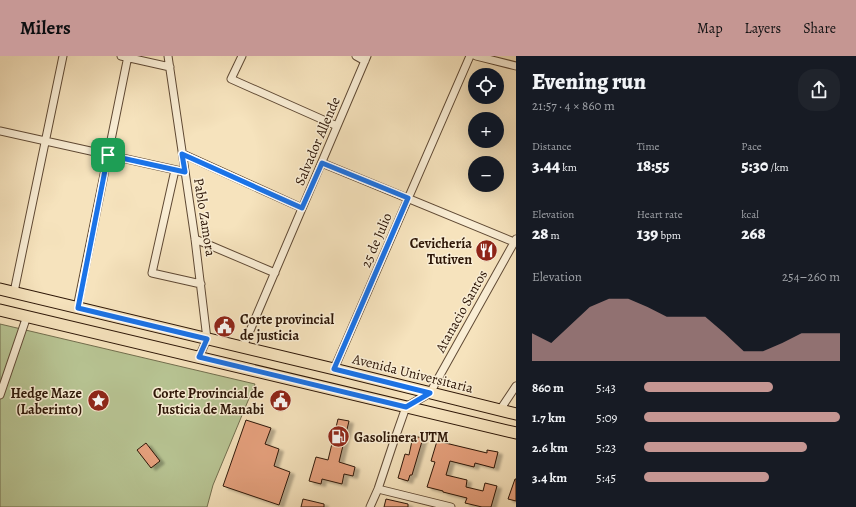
<!DOCTYPE html>
<meta charset="utf-8">
<style>
:root{--surface:#171b24;--page:#20242c;--text:#f1f3f6;--muted:#9ea1a6;--accent:#c59692}
body{margin:0;font-family:Alegreya,serif;background:var(--page);color:var(--text);height:100vh;display:flex;flex-direction:column;font-size:15px;white-space:nowrap}
*{box-sizing:border-box;margin:0}
p{font-size:13px;color:var(--muted)}
.icon{flex:none;width:22px;height:22px;fill:none;stroke:currentColor;stroke-width:2;stroke-linecap:round;stroke-linejoin:round}
.map{position:relative;flex:1;overflow:hidden}
.side{display:flex;flex-direction:column;background:var(--surface);width:340px}
.side>*{flex:none}
.tools{position:absolute;left:468px;top:12px;display:grid;gap:8px}
.tools a{display:grid;place-items:center;width:36px;height:36px;border-radius:50%;background:var(--surface);box-shadow:0 4px 16px #0002;font-size:20px}
.pin{position:absolute;display:grid;place-items:center;width:34px;height:34px;color:#fff;margin:-17px;border-radius:8px;box-shadow:0 2px 6px #0006}
.round{display:grid;place-items:center;flex:none;width:42px;height:42px;border-radius:16px;background:var(--page)}
.summary{display:flex;align-items:center;justify-content:space-between;height:68px;padding:0 16px}
h1{font-size:22px;font-weight:800;line-height:30px}
.metrics{display:grid;grid-template-columns:repeat(3,1fr);gap:6px;height:68px;padding:4px 16px}
.metrics div{display:grid;align-content:center}
.metrics b{font-size:17px;font-weight:800}
.metrics small{font-size:11px;font-weight:400}
.metrics p{font-size:11px}
.chart{height:112px;padding:8px 16px}
.chart p{display:flex;justify-content:space-between}
.chart svg{width:100%;height:72px;margin-top:4px;fill:var(--accent);opacity:.7}
ul{padding:0 16px;list-style:none;font-size:13px}
li{display:grid;grid-template-columns:64px 48px 1fr;align-items:center;height:30px}
li i{height:10px;border-radius:5px;background:var(--accent)}
header{display:flex;align-items:center;gap:24px;box-sizing:border-box;height:56px;padding:0 20px;background:var(--accent);color:#111}
header strong{font-size:19px}
nav{display:flex;gap:22px;margin-inline-start:auto;font-size:14px}
main{display:flex;flex:1;min-height:0}
.map>svg:first-child{display:block}
</style>
<header>
<strong>Milers</strong>
<nav><a>Map</a><a>Layers</a><a>Share</a></nav>
</header>
<main>
<div class="map">
<svg width="516" height="451" viewBox="0 0 516 451">
<defs>
<filter id="shadow"><feDropShadow dx="4.5" dy="2.5" stdDeviation="1" flood-color="#0004"/></filter>
</defs>
<rect width="100%" height="100%" fill="#f6e3bd"/>
<filter id="stains"><feTurbulence type="fractalNoise" baseFrequency=".005" numOctaves="4"/><feColorMatrix values="0 0 0 0 .2 0 0 0 0 .09 0 0 0 0 .02 0 0 0 .5 -.17"/></filter>
<radialGradient id="worn" r=".72"><stop offset=".6" stop-color="#630" stop-opacity="0"/><stop offset="1" stop-color="#630" stop-opacity=".3"/></radialGradient>
<!-- green -->
<path fill="#b8c594" stroke="#726e4e" d="M0 268 255 328 213 429 207 451H0Z"/>
<!-- building -->
<path fill="#e8a27f" stroke="#2d1607" filter="url(#shadow)" d="M338 363 349 365 339 406 355 411 353 420 344 418 342 428 322 423 321 428 309 425 316 401 328 404Z
M246 364 271 372 265 388 279 393 274 410 290 416 279 449 223 430Z
M413 380 423 382 412 419H410L408 425 398 422 405 398 409 399Z
M437 385 487 397V394L498 396 494 412 475 407 474 411 450 405 446 419 467 424 466 431 483 435 485 427 497 430 491 451H482L465 447 467 442 443 436V435L427 431 435 406 431 405Z
M146 387 160 405 151 412 137 394Z
M515 423H516V445L508 443Z
M303 443 324 448V451H301Z
M386 443 408 448V451H384Z"/>
<g fill="none" stroke-linecap="round" stroke-linejoin="round">
<defs>
<path id="minor" d="M121 0 170 11
M168 0 195 183 207 283 199 301
M242 0 231 23 337 70
M356 0 365 5
M476 0 516 10
M0 75 185 116
M183 98 302 152
M322 107 514 186
M175 114 152 217 201 228
M195 183 275 217
M14 236 63 0
M77 252 128 0
M243 291 367 0
M334 313 470 0
M0 339 27 260
M500 354 516 330
M378 433 451 451
M370 451 378 433 393 388 406 351 430 337 516 183"/>
<path id="primary" d="M0 233 334 313 516 358
M0 254 516 377"/>
</defs>
<!-- minor casing -->
<use href="#minor" stroke="#5f4934" stroke-width="9"/>
<!-- primary casing -->
<use href="#primary" stroke="#2d1607" stroke-width="13"/>
<!-- minor -->
<use href="#minor" stroke="#f9edd4" stroke-width="7"/>
<!-- primary -->
<use href="#primary" stroke="#f6e3bd" stroke-width="11"/>
</g>
<g fill="none" stroke-linecap="round" stroke-linejoin="round">
<defs>
<path id="route" d="M182 98 302 152 322 107 408 142 334 313 430 337 406 351 199 301 207 283 78 252 108 99 185 116Z"/>
</defs>
<!-- route casing -->
<use href="#route" stroke="#fff" stroke-width="8"/>
<!-- route -->
<use href="#route" stroke="#1a73e8" stroke-width="5"/>
</g>
<!-- icons -->
<defs>
<symbol id="restaurant-disc" viewBox="-11 -11 22 22"><circle r="9.5" fill="#8f2418" stroke="#f9edd4"/><path d="M-5-6h1v4h1v-4h1v4h1v-4h1v5L-1.5 .5V6h-2V.5L-5-1ZM5-6V6H3V1.5H1.5Q1.5-4 5-6Z" fill="#fff"/></symbol>
<symbol id="civic-disc" viewBox="-11 -11 22 22"><circle r="9.5" fill="#8f2418" stroke="#f9edd4"/><path d="M-.6-6.5H3V-4.5H.6V-3L4-1V1h2V6H-6V1h2V-1L-.6-3ZM-1.2 2.5V6h2.4V2.5Z" fill="#fff"/></symbol>
<symbol id="sight-disc" viewBox="-11 -11 22 22"><circle r="9.5" fill="#8f2418" stroke="#f9edd4"/><path d="M0-6L1.8-2.2L6-1.7L2.9 1.2L3.7 5.4L0 3.3L-3.7 5.4L-2.9 1.2L-6-1.7L-1.8-2.2Z" fill="#fff"/></symbol>
<symbol id="fuel-disc" viewBox="-11 -11 22 22"><circle r="9.5" fill="#8f2418" stroke="#f9edd4"/><path d="M-5.5-6h7V0h2V4h1.3V-2.5L3-4.5l.8-.8L6-3V5H2.5V1h-1V6h-7ZM-4.2-4.7v3.2H.2V-4.7Z" fill="#fff"/></symbol>
</defs>
<g fill-rule="evenodd">
<use href="#restaurant-disc" x="474" y="182" width="25" height="25"/>
<use href="#civic-disc" x="212" y="258" width="25" height="25"/>
<use href="#sight-disc" x="86" y="332" width="25" height="25"/>
<use href="#civic-disc" x="268" y="332" width="25" height="25"/>
<use href="#fuel-disc" x="326" y="368" width="25" height="25"/>
</g>
<g text-anchor="middle" stroke-width="3" stroke-linejoin="round" paint-order="stroke">
<!-- street labels -->
<g font-size="14" fill="#2d1607" stroke="#f9edd4">
<text transform="translate(317 85) rotate(-67)" y="5">Salvador Allende</text>
<text transform="translate(205 161) rotate(81)" y="5">Pablo Zamora</text>
<text transform="translate(376 184) rotate(-67)" y="5">25 de Julio</text>
<text transform="translate(461 255) rotate(-61)" y="5">Atanacio Santos</text>
<text transform="translate(413 317) rotate(14)" y="5">Avenida Universitaria</text>
</g>
<!-- poi labels -->
<g font-size="14" font-weight="bold" fill="#2d1607" stroke="#f9edd4" text-anchor="end">
<text x="472" y="192">Cevichería<tspan x="472" dy="16">Tutiven</tspan></text>
<text x="240" y="268" text-anchor="start">Corte provincial<tspan x="240" dy="16">de justicia</tspan></text>
<text x="82" y="342">Hedge Maze<tspan x="82" dy="16">(Laberinto)</tspan></text>
<text x="264" y="342">Corte Provincial de<tspan x="264" dy="16">Justicia de Manabi</tspan></text>
<text x="354" y="386" text-anchor="start">Gasolinera UTM</text>
</g>
</g>
<rect width="100%" height="100%" filter="url(#stains)"/>
<rect width="100%" height="100%" fill="url(#worn)"/>
</svg>
<div class="tools">
<a><svg class="icon" aria-label="locate" viewBox="0 0 24 24"><circle cx="12" cy="12" r="6"/><path d="M12 2v4M12 18v4M2 12h4M18 12h4"/></svg></a>
<a>+</a>
<a>−</a>
</div>
<div class="pin" style="left:108px;top:99px;background:#1e9e55"><svg class="icon" aria-label="arrive" viewBox="0 0 24 24"><path d="M6 21V4h12l-3 4 3 4H6"/></svg></div>
</div>
<section class="side">
<div class="summary"><div><h1>Evening run</h1><p>21:57 · 4 × 860 m</p></div><a class="round"><svg class="icon" aria-label="share" viewBox="0 0 24 24"><path d="M12 15V3M7 8l5-5 5 5M5 13v7h14v-7"/></svg></a></div>
<div class="metrics">
<div><p>Distance</p><b>3.44<small> km</small></b></div>
<div><p>Time</p><b>18:55</b></div>
<div><p>Pace</p><b>5:30<small> /km</small></b></div>
</div>
<div class="metrics">
<div><p>Elevation</p><b>28<small> m</small></b></div>
<div><p>Heart rate</p><b>139<small> bpm</small></b></div>
<div><p>kcal</p><b>268</b></div>
</div>
<div class="chart"><p><span>Elevation</span>254–260 m</p>
<svg viewBox="0 0 160 44" preserveAspectRatio="none"><path d="M0 44V27L10 33L20 22L30 11L40 6L50 6L60 11L70 17L80 17L90 17L100 27L110 38L120 38L130 33L140 27L150 27L160 27V44z"/></svg>
</div>
<ul>
<li><b>860 m</b>5:43<i style="width:66%"></i></li>
<li><b>1.7 km</b>5:09<i style="width:100%"></i></li>
<li><b>2.6 km</b>5:23<i style="width:83%"></i></li>
<li><b>3.4 km</b>5:45<i style="width:64%"></i></li>
</ul>
</section>
</main>
